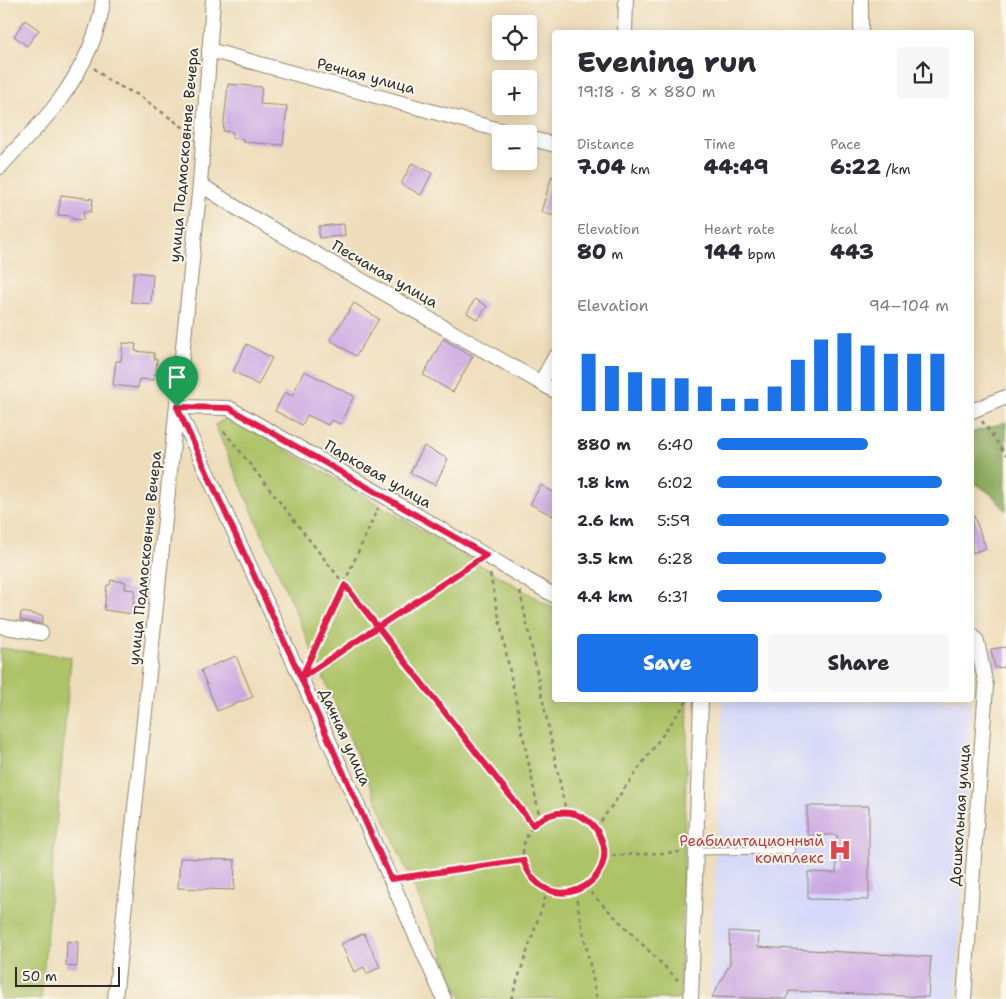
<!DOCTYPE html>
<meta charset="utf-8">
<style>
:root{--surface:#fff;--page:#f7f7f7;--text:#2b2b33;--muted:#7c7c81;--accent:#1a73e8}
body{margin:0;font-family:"Shantell Sans",sans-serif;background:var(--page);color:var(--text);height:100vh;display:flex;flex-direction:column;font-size:19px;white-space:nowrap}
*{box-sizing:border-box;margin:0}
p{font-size:16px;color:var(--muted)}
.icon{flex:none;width:28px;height:28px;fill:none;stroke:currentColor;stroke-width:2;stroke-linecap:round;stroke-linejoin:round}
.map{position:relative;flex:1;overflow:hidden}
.panel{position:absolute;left:552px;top:30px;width:422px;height:672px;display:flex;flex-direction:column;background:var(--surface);border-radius:5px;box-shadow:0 2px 12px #0003}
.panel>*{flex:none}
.fabs{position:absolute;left:492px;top:15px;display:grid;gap:10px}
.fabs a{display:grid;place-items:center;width:45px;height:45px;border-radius:5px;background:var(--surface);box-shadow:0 2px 12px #0003;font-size:25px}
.scale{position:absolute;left:15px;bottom:12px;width:105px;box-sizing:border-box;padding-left:5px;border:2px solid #2b2b2b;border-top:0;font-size:14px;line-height:18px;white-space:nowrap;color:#2b2b2b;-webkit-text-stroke:4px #fbf7ec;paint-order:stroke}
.pin{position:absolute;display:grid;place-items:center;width:42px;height:42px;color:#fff;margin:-51px -21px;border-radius:50% 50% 50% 0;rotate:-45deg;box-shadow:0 0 5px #0007}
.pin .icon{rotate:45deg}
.round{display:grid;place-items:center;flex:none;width:52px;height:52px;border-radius:5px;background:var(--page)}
.head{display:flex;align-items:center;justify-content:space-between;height:85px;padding:0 25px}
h1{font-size:28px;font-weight:800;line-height:38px}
.metrics{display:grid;grid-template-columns:repeat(3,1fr);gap:8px;height:85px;padding:5px 25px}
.metrics div{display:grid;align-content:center}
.metrics b{font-size:21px;font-weight:800}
.metrics small{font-size:14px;font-weight:400}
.metrics p{font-size:14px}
.chart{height:140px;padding:10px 25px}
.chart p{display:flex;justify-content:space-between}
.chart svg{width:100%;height:90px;margin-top:5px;stroke:var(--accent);stroke-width:6}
.cta{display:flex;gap:10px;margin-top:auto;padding:10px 25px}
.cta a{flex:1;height:58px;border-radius:5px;background:var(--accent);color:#fff;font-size:20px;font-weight:800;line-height:58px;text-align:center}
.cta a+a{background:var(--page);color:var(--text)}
ul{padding:0 25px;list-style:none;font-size:16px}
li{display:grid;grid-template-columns:80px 60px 1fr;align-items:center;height:38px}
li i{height:12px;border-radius:6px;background:var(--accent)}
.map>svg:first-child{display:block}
</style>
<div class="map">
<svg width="1006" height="999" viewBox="0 0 1006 999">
<rect width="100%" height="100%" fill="#fbf7ec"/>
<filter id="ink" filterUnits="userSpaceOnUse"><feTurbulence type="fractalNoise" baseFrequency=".02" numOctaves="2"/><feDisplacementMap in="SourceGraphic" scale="10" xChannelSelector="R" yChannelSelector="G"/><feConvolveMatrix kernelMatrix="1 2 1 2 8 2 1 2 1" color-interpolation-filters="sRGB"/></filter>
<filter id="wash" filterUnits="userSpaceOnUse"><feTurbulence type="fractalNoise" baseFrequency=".0096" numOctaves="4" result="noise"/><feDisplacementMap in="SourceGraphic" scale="20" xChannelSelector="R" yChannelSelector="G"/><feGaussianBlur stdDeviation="1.12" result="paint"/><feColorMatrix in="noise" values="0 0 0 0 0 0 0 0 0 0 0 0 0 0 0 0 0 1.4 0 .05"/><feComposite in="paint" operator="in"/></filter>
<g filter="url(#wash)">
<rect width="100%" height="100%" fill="#eeddba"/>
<!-- built -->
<path fill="#d5d8f9" d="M723 700H971L956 999H709Z"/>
<!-- green -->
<path fill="#adc368" stroke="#6c774a" d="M229 416 555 609V700H688L680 999H462L215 425Z
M0 648 71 657 41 999H0Z"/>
<!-- forest -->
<path fill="#8aa95c" stroke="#5a6a44" d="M1006 422V511L992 495 972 481 973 432Z"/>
<g id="blocks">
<!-- building -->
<path fill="#caa8e2" d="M25 20 39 30 27 46 14 36Z
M228 84 262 87 260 104 287 106 283 145 242 142 243 139 232 138 233 132 223 131Z
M412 163 432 173 421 195 401 184Z
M552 176 555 177V216L541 212Z
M61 195 93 199 91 212 84 211 83 220 72 219V216L58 215Z
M344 224 345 236 319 238V226Z
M134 272 153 274 151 304 131 302Z
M475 299 487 306 478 320 467 313Z
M354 303 379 319 356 356 330 340Z
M443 339 473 356 453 392 423 375Z
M123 343 136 344 135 351 154 353V359H157L156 374H154V380L139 379 138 388 113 385 116 361H121Z
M247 344 272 358 258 385 233 371Z
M304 371 354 396 340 424 331 420 328 425 307 415 302 425 275 411 285 392 292 396Z
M424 446 448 459 435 485 410 473Z
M541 485 555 493V517L530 504Z
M972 516H974L986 548 972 553Z
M111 580 126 582 125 589 135 590 132 614 104 610 107 585H110Z
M21 612 43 616 42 624 20 620Z
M1006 647V667L995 668 991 649Z
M236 656 253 697 217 711 201 670Z
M807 806H869V900L808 899V872L836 873 837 835H807Z
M180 858 235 860 234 890 178 888Z
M729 931 759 933 758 947 931 957 928 997 789 991 787 999 712 997 730 964Z
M364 933 380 967 367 974 364 967 354 972 341 944Z
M67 941 78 942 77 967 66 966Z"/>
</g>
</g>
<g filter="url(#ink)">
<use href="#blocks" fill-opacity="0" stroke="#8c8472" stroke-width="1"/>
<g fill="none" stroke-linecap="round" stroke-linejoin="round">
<defs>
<path id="lane" d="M696 851 791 850"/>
<path id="street" d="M861 0V32
M625 32 626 0
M209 50 514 134
M529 138 555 145
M0 167C19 145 42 124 59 101 80 72 99 36 103 0
M200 184 246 214 555 391
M541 382 555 357
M972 411 1006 397
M0 626 41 633
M115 999 200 184 213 0
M444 999 301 678 177 407 229 408 384 496 555 596
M691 999 701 700
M964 999 986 686 977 641 972 635"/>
</defs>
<!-- lane casing -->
<use href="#lane" stroke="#8c8472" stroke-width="9"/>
<!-- street casing -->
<use href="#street" stroke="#8c8472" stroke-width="16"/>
<!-- path -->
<path stroke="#8c8472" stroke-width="2.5" stroke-dasharray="4 4" stroke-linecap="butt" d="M94 68 109 81 138 95 191 133
M982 421 1006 455
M224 431 533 825
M490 574 540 819
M520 591 566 812
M308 663 378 508
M313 670 473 564
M523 853a40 40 0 1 1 80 0a40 40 0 1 1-80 0Z
M596 828 687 701
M604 856 682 852
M404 877 523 859
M585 887 678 980
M575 892 597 999
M511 999 548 890"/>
<!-- lane -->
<use href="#lane" stroke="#fff" stroke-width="7"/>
<!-- street -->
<use href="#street" stroke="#fff" stroke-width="14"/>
</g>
</g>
<g fill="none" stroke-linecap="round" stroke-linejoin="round" filter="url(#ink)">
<defs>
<path id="route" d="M177 407 301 678 345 585 533 825C546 814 559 810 575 814 587 818 595 825 600 836 623 882 546 924 523 860L391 879 301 678 486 555 229 408 177 407"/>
</defs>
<!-- route casing -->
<use href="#route" stroke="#fff" stroke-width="10"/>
<!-- route -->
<use href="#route" stroke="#e11d48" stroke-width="6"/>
</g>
<!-- icons -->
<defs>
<symbol id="hospital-bare" viewBox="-9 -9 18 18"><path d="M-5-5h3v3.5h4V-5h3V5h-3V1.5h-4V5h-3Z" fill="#e0444e" stroke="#fbf7ec" stroke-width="2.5" paint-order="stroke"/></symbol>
</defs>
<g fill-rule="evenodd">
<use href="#hospital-bare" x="824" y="834" width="32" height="32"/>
</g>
<g text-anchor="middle" stroke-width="4" stroke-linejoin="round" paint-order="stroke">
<!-- street labels -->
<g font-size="15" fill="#2b2b2b" stroke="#fbf7ec">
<text transform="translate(366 76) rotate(15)" y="5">Речная улица</text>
<text transform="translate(184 155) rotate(-85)" y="5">улица Подмосковные Вечера</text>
<text transform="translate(385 274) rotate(30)" y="5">Песчаная улица</text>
<text transform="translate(378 474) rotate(30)" y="5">Парковая улица</text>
<text transform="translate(145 558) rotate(-84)" y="5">улица Подмосковные Вечера</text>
<text transform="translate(345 737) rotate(66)" y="5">Дачная улица</text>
<text transform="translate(960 815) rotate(-86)" y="5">Дошкольная улица</text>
</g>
<!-- health labels -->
<g font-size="15" fill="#be3a42" stroke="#fbf7ec" text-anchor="end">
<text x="824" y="846">Реабилитационный<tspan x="824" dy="17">комплекс</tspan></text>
</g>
</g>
</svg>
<div class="fabs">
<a><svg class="icon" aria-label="locate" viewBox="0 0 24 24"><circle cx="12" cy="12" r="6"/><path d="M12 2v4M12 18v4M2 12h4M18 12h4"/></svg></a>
<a>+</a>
<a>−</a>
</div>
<div class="scale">50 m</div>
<div class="pin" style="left:177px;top:407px;background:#1e9e55"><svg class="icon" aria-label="arrive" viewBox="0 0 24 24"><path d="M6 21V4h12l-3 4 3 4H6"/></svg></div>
<section class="panel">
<div class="head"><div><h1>Evening run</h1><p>19:18 · 8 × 880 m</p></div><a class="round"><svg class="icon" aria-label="share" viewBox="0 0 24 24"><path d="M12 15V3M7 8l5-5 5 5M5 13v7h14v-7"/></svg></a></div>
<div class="metrics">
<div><p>Distance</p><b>7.04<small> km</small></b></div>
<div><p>Time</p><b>44:49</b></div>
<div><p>Pace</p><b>6:22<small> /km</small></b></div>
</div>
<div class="metrics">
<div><p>Elevation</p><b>80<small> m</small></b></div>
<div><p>Heart rate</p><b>144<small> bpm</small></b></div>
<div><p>kcal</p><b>443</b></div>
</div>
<div class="chart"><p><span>Elevation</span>94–104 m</p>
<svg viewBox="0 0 160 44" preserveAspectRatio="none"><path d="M5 44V16M15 44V22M25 44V25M35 44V28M45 44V28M55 44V32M65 44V38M75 44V38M85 44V32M95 44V19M105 44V9M115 44V6M125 44V12M135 44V16M145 44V16M155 44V16"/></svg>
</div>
<ul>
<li><b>880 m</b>6:40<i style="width:65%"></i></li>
<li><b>1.8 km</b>6:02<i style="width:97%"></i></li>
<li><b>2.6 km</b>5:59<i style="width:100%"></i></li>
<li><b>3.5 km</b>6:28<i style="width:73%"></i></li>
<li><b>4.4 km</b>6:31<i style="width:71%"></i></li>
</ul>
<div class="cta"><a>Save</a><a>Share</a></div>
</section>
</div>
